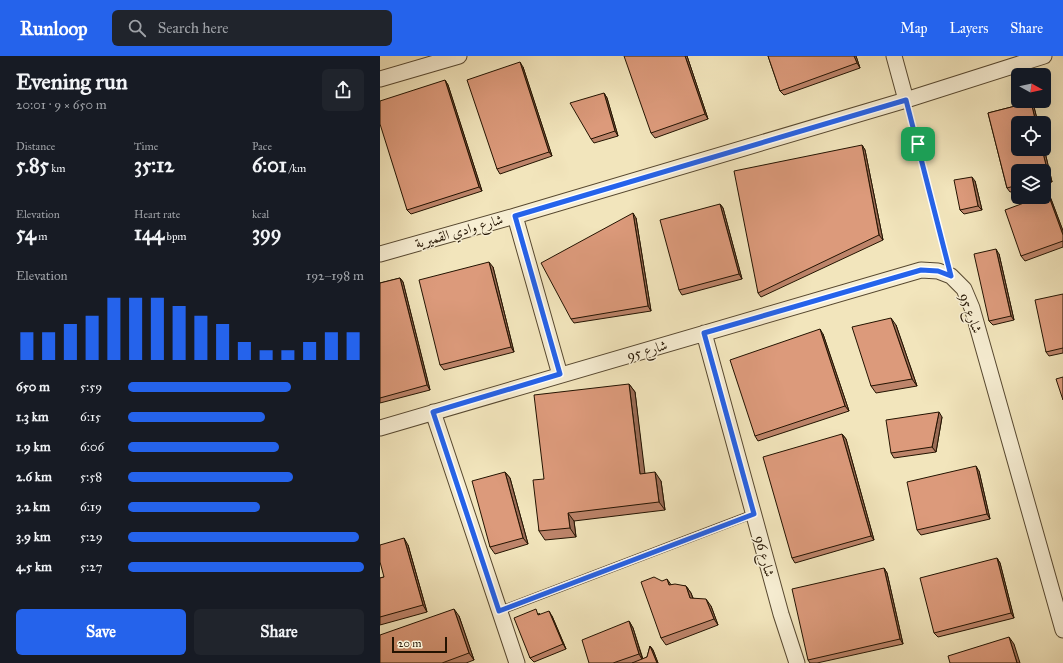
<!DOCTYPE html>
<meta charset="utf-8">
<style>
:root{--surface:#171b24;--page:#20242c;--text:#f1f3f6;--muted:#9ea1a6;--accent:#2563eb}
body{margin:0;font-family:"IM FELL Great Primer",Amiri,serif;background:var(--page);color:var(--text);height:100vh;display:flex;flex-direction:column;font-size:15px;white-space:nowrap}
*{box-sizing:border-box;margin:0}
p{font-size:13px;color:var(--muted)}
.icon{flex:none;width:22px;height:22px;fill:none;stroke:currentColor;stroke-width:2;stroke-linecap:round;stroke-linejoin:round}
.map{position:relative;flex:1;overflow:hidden}
.details{display:flex;flex-direction:column;background:var(--surface);width:380px}
.details>*{flex:none}
.needle{width:26px;rotate:98deg}
.fabs{position:absolute;left:631px;top:12px;display:grid;gap:8px}
.fabs a{display:grid;place-items:center;width:40px;height:40px;border-radius:6px;background:var(--surface);box-shadow:0 4px 16px #0002;font-size:20px}
.scale{position:absolute;left:12px;bottom:10px;width:55px;box-sizing:border-box;padding-left:4px;border:2px solid #231301;border-top:0;font-size:11px;line-height:14px;white-space:nowrap;color:#231301;-webkit-text-stroke:3px #f7eed3;paint-order:stroke}
.pin{position:absolute;display:grid;place-items:center;width:34px;height:34px;color:#fff;margin:-17px;border-radius:8px;box-shadow:0 2px 6px #0006}
.round{display:grid;place-items:center;flex:none;width:42px;height:42px;border-radius:6px;background:var(--page)}
.headline{display:flex;align-items:center;justify-content:space-between;height:68px;padding:0 16px}
h1{font-size:22px;font-weight:700;line-height:30px}
.stats{display:grid;grid-template-columns:repeat(3,1fr);gap:6px;height:68px;padding:4px 16px}
.stats div{display:grid;align-content:center}
.stats b{font-size:20px;font-weight:700}
.stats small{font-size:11px;font-weight:400}
.stats p{font-size:11px}
.chart{height:112px;padding:8px 16px}
.chart p{display:flex;justify-content:space-between}
.chart svg{width:100%;height:72px;margin-top:4px;stroke:var(--accent);stroke-width:6}
.button{display:flex;gap:8px;margin-top:auto;padding:8px 16px}
.button a{flex:1;height:46px;border-radius:6px;background:var(--accent);color:#fff;font-size:16px;font-weight:700;line-height:46px;text-align:center}
.button a+a{background:var(--page);color:var(--text)}
ul{padding:0 16px;list-style:none;font-size:13px}
li{display:grid;grid-template-columns:64px 48px 1fr;align-items:center;height:30px}
li i{height:10px;border-radius:5px;background:var(--accent)}
header{display:flex;align-items:center;gap:24px;box-sizing:border-box;height:56px;padding:0 20px;background:var(--accent);color:#fff}
header strong{font-size:19px}
nav{display:flex;gap:22px;margin-inline-start:auto;font-size:14px}
.search{width:280px;height:36px;background:var(--page);display:flex;align-items:center;gap:10px;box-sizing:border-box;padding:0 14px;border-radius:6px;color:var(--muted);font-size:15px}
main{display:flex;flex:1;min-height:0}
.map>svg:first-child{display:block}
</style>
<header>
<strong>Runloop</strong>
<div class="search"><svg class="icon" aria-label="search" viewBox="0 0 24 24"><circle cx="10" cy="10" r="6"/><path d="M15 15l6 6"/></svg>Search here</div>
<nav><a>Map</a><a>Layers</a><a>Share</a></nav>
</header>
<main>
<section class="details">
<div class="headline"><div><h1>Evening run</h1><p>20:01 · 9 × 650 m</p></div><a class="round"><svg class="icon" aria-label="share" viewBox="0 0 24 24"><path d="M12 15V3M7 8l5-5 5 5M5 13v7h14v-7"/></svg></a></div>
<div class="stats">
<div><p>Distance</p><b>5.85<small> km</small></b></div>
<div><p>Time</p><b>35:12</b></div>
<div><p>Pace</p><b>6:01<small> /km</small></b></div>
</div>
<div class="stats">
<div><p>Elevation</p><b>54<small> m</small></b></div>
<div><p>Heart rate</p><b>144<small> bpm</small></b></div>
<div><p>kcal</p><b>399</b></div>
</div>
<div class="chart"><p><span>Elevation</span>192–198 m</p>
<svg viewBox="0 0 160 44" preserveAspectRatio="none"><path d="M5 44V27M15 44V27M25 44V22M35 44V17M45 44V6M55 44V6M65 44V6M75 44V11M85 44V17M95 44V22M105 44V33M115 44V38M125 44V38M135 44V33M145 44V27M155 44V27"/></svg>
</div>
<ul>
<li><b>650 m</b>5:59<i style="width:69%"></i></li>
<li><b>1.3 km</b>6:15<i style="width:58%"></i></li>
<li><b>1.9 km</b>6:06<i style="width:64%"></i></li>
<li><b>2.6 km</b>5:58<i style="width:70%"></i></li>
<li><b>3.2 km</b>6:19<i style="width:56%"></i></li>
<li><b>3.9 km</b>5:29<i style="width:98%"></i></li>
<li><b>4.5 km</b>5:27<i style="width:100%"></i></li>
</ul>
<div class="button"><a>Save</a><a>Share</a></div>
</section>
<div class="map">
<svg width="683" height="607" viewBox="0 0 683 607">
<rect width="100%" height="100%" fill="#f2e5bc"/>
<filter id="stains"><feTurbulence type="fractalNoise" baseFrequency=".005" numOctaves="4"/><feColorMatrix values="0 0 0 0 .2 0 0 0 0 .09 0 0 0 0 .02 0 0 0 .5 -.17"/></filter>
<radialGradient id="worn" r=".72"><stop offset=".6" stop-color="#630" stop-opacity="0"/><stop offset="1" stop-color="#630" stop-opacity=".3"/></radialGradient>
<g fill="none" stroke-linecap="round" stroke-linejoin="round">
<defs>
<path id="service" d="M119 555 373 458"/>
<path id="minor" d="M514 0 526 44
M0 23 79 0
M135 160 180 319
M0 198 135 160 526 44 664 0
M324 277 401 558 417 607
M53 356 137 607
M0 372 541 214 558 215 571 220 584 233 592 252 683 574"/>
</defs>
<!-- service casing -->
<use href="#service" stroke="#574830" stroke-width="9"/>
<!-- minor casing -->
<use href="#minor" stroke="#574830" stroke-width="17"/>
<!-- path -->
<path stroke="#231301" stroke-width="2.5" stroke-dasharray="1 2" stroke-linecap="butt" d="M530 59 566 200"/>
<!-- service -->
<use href="#service" stroke="#f7eed3" stroke-width="7"/>
<!-- minor -->
<use href="#minor" stroke="#f7eed3" stroke-width="15"/>
</g>
<!-- wall -->
<path fill="#bd846a" stroke="#231301" d="M307 0 328 63 275 82 271 77Z
M388 0H476L480 12 404 39 400 35Z
M143 11 172 100 120 118 117 113Z
M65 24 68 29 102 135 31 158 27 154Z
M224 37 227 42 238 80 214 87 211 83Z
M651 46 654 51 658 67H638V93H664V92L672 126 664 128V115H638V134L630 136 627 132 608 57Z
M482 89 485 94 503 184 381 241 378 237Z
M595 125 602 154 584 158 580 154Z
M668 138 671 143 683 175V191L645 205 641 200Z
M340 148 343 152 362 223 302 239 299 234Z
M256 162 271 255 194 267 191 263Z
M619 198 634 264 613 269 609 265Z
M113 211 134 296 64 314 60 309Z
M20 222 23 226 50 334 0 347V227Z
M683 238V297L669 300 666 296Z
M516 269 537 330 496 337 491 330Z
M443 278 469 355 378 385 375 380Z
M249 328 255 336 264 417 281 425 285 454 194 465 196 481 165 484 159 475 164 423Z
M562 361 556 396 514 402 511 397Z
M462 378 466 383 494 484 415 507 412 502Z
M599 415 610 463 541 479 537 474Z
M125 416 130 422 148 488 115 498 110 491Z
M28 489 47 556 0 569V522L4 521Z
M617 502 620 507 634 562 558 581 554 577Z
M504 512 507 517 523 588 437 607H430L428 604Z
M291 529 306 530 311 537 313 542 331 550 338 569 286 589 281 582Z
M159 557 160 559 172 560 186 593 154 606 150 602Z
M79 560 94 604 86 607H0Z
M249 565 253 572 263 603 267 601 270 590 273 594 278 607H209Z"/>
<!-- shaded-wall -->
<path fill="#9a6c56" stroke="#231301" d="M305 0H307L328 63 325 58Z
M474 0H476L480 12 477 7Z
M140 6 143 11 172 100 169 96Z
M65 24 68 29 102 135 99 131Z
M224 37 227 42 238 80 235 75Z
M651 46 654 51 658 67H656Z
M482 89 485 94 503 184 499 179Z
M664 92 672 126 669 121 662 93H664Z
M592 121 595 125 602 154 598 150Z
M668 138 671 143 683 175V179Z
M340 148 343 152 362 223 359 218Z
M253 157 256 162 271 255 268 250Z
M616 193 619 198 634 264 631 260Z
M109 206 113 211 134 296 131 291Z
M20 222 23 226 50 334 47 329Z
M511 262 516 269 537 330 532 323Z
M440 273 443 278 469 355 465 350Z
M249 328 255 336 266 426 260 418Z
M559 356 562 361 556 396 552 391Z
M462 378 466 383 494 484 491 480Z
M596 410 599 415 610 463 607 458Z
M125 416 130 422 148 488 143 482Z
M275 416 281 425 285 454 279 446Z
M188 457 194 465 196 481 190 472Z
M24 482 28 489 47 556 43 549Z
M617 502 620 507 634 562 631 557Z
M504 512 507 517 523 588 520 583Z
M287 523 292 530 289 529Z
M306 530 311 537 315 549 310 542Z
M326 543 331 550 338 569 334 563Z
M74 553 79 560 94 604 89 597Z
M169 555 172 560 186 593 183 588Z
M249 565 253 572 263 605 259 598Z
M629 581 634 588 640 607H637Z
M270 590 273 594 278 607H277Z"/>
<!-- building -->
<path fill="#dc9a7b" stroke="#231301" d="M244 0H305L325 58 271 77Z
M388 0H474L477 7 400 35Z
M140 6 169 96 117 113 87 24Z
M65 24 99 131 27 154 0 68V45Z
M224 37 235 75 211 83 190 47Z
M651 46 656 67H638V93H662L669 121 664 122V115H638V129L627 132 608 57Z
M482 89 499 179 378 237 354 115Z
M592 121 598 150 580 154 574 124Z
M668 138 683 179V185L641 200 625 154 660 141H664V139Z
M340 148 359 218 299 234 280 164Z
M253 157 268 250 191 263 161 207Z
M616 193 631 260 609 265 594 198Z
M109 206 131 291 60 309 39 224Z
M20 222 47 329 0 342V227Z
M683 238V292L666 296 655 244Z
M511 262 532 323 491 330 472 271Z
M440 273 465 350 375 380 350 304Z
M683 321V344L676 323Z
M249 328 260 418 275 416 279 446 188 457 190 472 159 475 153 424 164 423 154 339Z
M559 356 552 391 511 397 506 364Z
M462 378 491 480 412 502 383 401Z
M596 410 607 458 537 474 527 426Z
M125 416 143 482 110 491 92 425Z
M24 482 43 549 0 561V522L4 521 0 506V489Z
M617 502 631 557 554 577 540 522Z
M504 512 520 583 428 604 412 533Z
M274 521 282 525 287 523 289 529 295 528 306 530 310 542 326 543 334 563 281 582 261 526Z
M74 553 89 597 62 607H0V579Z
M156 553 158 559 169 555 183 588 150 602 134 562Z
M249 565 259 598 233 607H209L202 584Z
M629 581 637 607H570L568 600Z
M270 590 277 607H252L267 601Z"/>
<g fill="none" stroke-linecap="round" stroke-linejoin="round">
<defs>
<path id="route" d="M526 44 571 220 558 215 541 214 324 277 374 458 119 555 53 356 180 318 135 160Z"/>
</defs>
<!-- route casing -->
<use href="#route" stroke="#fff" stroke-width="8"/>
<!-- route -->
<use href="#route" stroke="#2563eb" stroke-width="5"/>
</g>
<g text-anchor="middle" stroke-width="3" stroke-linejoin="round" paint-order="stroke">
<!-- street labels -->
<g font-size="14" fill="#231301" stroke="#f7eed3">
<text transform="translate(79 175) rotate(-16)" y="5">شارع وادي القميرية</text>
<text transform="translate(591 257) rotate(70)" y="5">شارع 95</text>
<text transform="translate(267 294) rotate(-16)" y="5">شارع 95</text>
<text transform="translate(385 500) rotate(75)" y="5">شارع 96</text>
</g>
</g>
<rect width="100%" height="100%" filter="url(#stains)"/>
<rect width="100%" height="100%" fill="url(#worn)"/>
</svg>
<div class="fabs">
<a><svg class="needle" viewBox="-14 -14 28 28"><path d="M0-13l5 13h-10z" fill="#e53935"/><path d="M0 13l5-13h-10z" fill="#9ea1a6"/></svg></a>
<a><svg class="icon" aria-label="locate" viewBox="0 0 24 24"><circle cx="12" cy="12" r="6"/><path d="M12 2v4M12 18v4M2 12h4M18 12h4"/></svg></a>
<a><svg class="icon" aria-label="layers" viewBox="0 0 24 24"><path d="M12 4l9 5-9 5-9-5zM3 14l9 5 9-5"/></svg></a>
</div>
<div class="scale">20 m</div>
<div class="pin" style="left:538px;top:88px;background:#1e9e55"><svg class="icon" aria-label="arrive" viewBox="0 0 24 24"><path d="M6 21V4h12l-3 4 3 4H6"/></svg></div>
</div>
</main>
